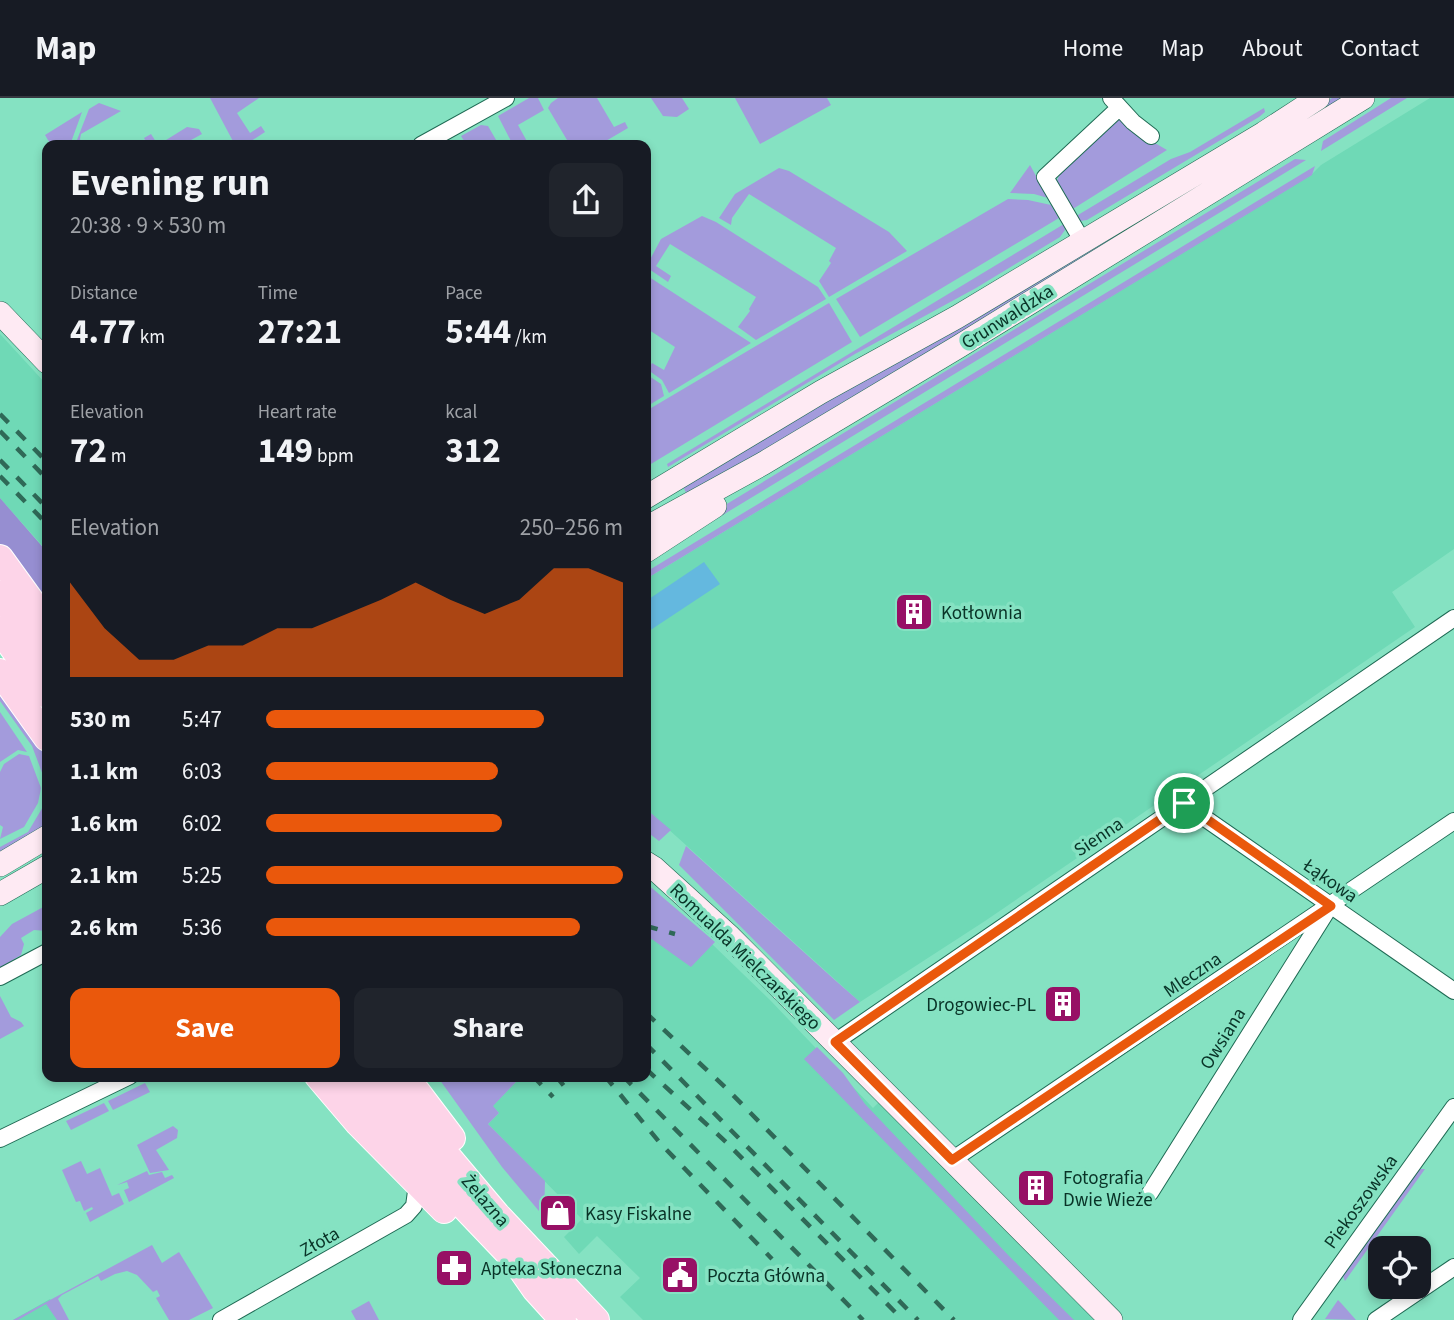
<!DOCTYPE html>
<meta charset="utf-8">
<style>
:root{--surface:#171b24;--page:#20242c;--text:#f1f3f6;--muted:#9ea1a6;--line:#363941;--accent:#ea580c}
body{margin:0;font-family:"Source Sans 3",sans-serif;background:var(--page);color:var(--text);height:100vh;display:flex;flex-direction:column;font-size:26px;white-space:nowrap}
*{box-sizing:border-box;margin:0}
p{font-size:23px;color:var(--muted)}
.icon{flex:none;width:38px;height:38px;fill:none;stroke:currentColor;stroke-width:2;stroke-linecap:round;stroke-linejoin:round}
.map{position:relative;flex:1;overflow:hidden}
.drawer{position:absolute;left:42px;top:42px;width:609px;height:942px;display:flex;flex-direction:column;background:var(--surface);border-radius:14px;box-shadow:0 4px 10px #0003}
.drawer>*{flex:none}
.fabs{position:absolute;left:1368px;top:1138px;display:grid;gap:14px}
.fabs a{display:grid;place-items:center;width:63px;height:63px;border-radius:14px;background:var(--surface);box-shadow:0 4px 10px #0003;font-size:35px}
.pin{position:absolute;display:grid;place-items:center;width:60px;height:60px;color:#fff;margin:-30px;border:4px solid #fff;border-radius:50%;box-shadow:0 2px 7px #0007}
.round{display:grid;place-items:center;flex:none;width:74px;height:74px;border-radius:14px;background:var(--page)}
.headline{display:flex;align-items:center;justify-content:space-between;height:119px;padding:0 28px}
h1{font-size:38px;font-weight:700;line-height:52px}
.metrics{display:grid;grid-template-columns:repeat(3,1fr);gap:10px;height:119px;padding:7px 28px}
.metrics div{display:grid;align-content:center}
.metrics b{font-size:35px;font-weight:700}
.metrics small{font-size:19px;font-weight:400}
.metrics p{font-size:19px}
.chart{height:196px;padding:14px 28px}
.chart p{display:flex;justify-content:space-between}
.chart svg{width:100%;height:126px;margin-top:7px;fill:var(--accent);opacity:.7}
.action{display:flex;gap:14px;margin-top:auto;padding:14px 28px}
.action a{flex:1;height:80px;border-radius:14px;background:var(--accent);color:#fff;font-size:28px;font-weight:700;line-height:80px;text-align:center}
.action a+a{background:var(--page);color:var(--text)}
ul{padding:0 28px;list-style:none;font-size:23px}
li{display:grid;grid-template-columns:112px 84px 1fr;align-items:center;height:52px}
li i{height:18px;border-radius:9px;background:var(--accent)}
header{display:flex;align-items:center;gap:42px;box-sizing:border-box;height:98px;padding:0 35px;background:var(--surface);border-bottom:2px solid var(--line)}
header strong{font-size:33px}
nav{display:flex;gap:38px;margin-inline-start:auto;font-size:24px}
.map>svg:first-child{display:block}
</style>
<header>
<strong>Map</strong>
<nav><a>Home</a><a>Map</a><a>About</a><a>Contact</a></nav>
</header>
<div class="map">
<svg width="1454" height="1222" viewBox="0 0 1454 1222">
<rect width="100%" height="100%" fill="#85e2c2"/>
<!-- built -->
<path fill="#6fd9b6" d="M1430 0H1454V451L1392 494 1415 529 985 823 860 904 646 711V481L1311 77 1321 67Z
M0 236 47 287V453L0 400Z
M646 790 682 817 770 902 873 1010 881 1002 1097 1222H643L620 1199 640 1180 597 1138 579 1156 564 1139 582 1121 488 1026 499 1015 492 1008 516 984 518 978H646Z
M50 1201 65 1222H13Z"/>
<!-- green -->
<path fill="#a39bdc" d="M210 0H259L237 15 250 35 261 28 265 34 245 47H235Z
M529 0H538L544 12 518 27 529 47H513L498 18Z
M558 0H597L614 29 625 24 628 30 599 47H570L548 10 551 5Z
M651 0H682L689 11 677 19 663 18Z
M735 0H827L831 7 760 46Z
M1332 0H1348L688 399 682 386 1279 35Z
M1391 0H1407L1321 53 1323 43Z
M99 5 121 13 81 36 80 41 83 47H75L89 11Z
M1264 10 1265 14 1259 19 1087 122 1080 123 1073 120 1171 61 1190 54Z
M82 14 70 47H51L45 37Z
M1119 20 1141 37 1167 52 1068 114 1055 87 1062 71Z
M481 27 488 28 499 47 466 46 461 38Z
M187 29 199 31 202 36 182 47H148L144 40 151 36 158 47Z
M1295 61 1306 62 685 440 707 418Z
M1030 67 1048 100 1034 96 1010 95Z
M1315 68 1312 77 646 481V474Z
M779 70 789 73 889 134 907 153 829 199 819 183 831 165 829 163 836 150 749 96 732 120 731 127 719 120 735 96Z
M1008 101 1028 102 1051 107 1059 120 860 239 836 201Z
M702 118 716 124 818 189 826 201 756 242 738 229 750 213 749 211 756 199 670 146 656 168 671 178 668 184 646 169 661 141Z
M1064 126 1065 132 1060 139 976 190 855 256 668 369 667 366Z
M646 177 751 245 669 295 662 282 648 272 652 265 664 272 675 249 646 230Z
M829 205 852 244 646 369V313Z
M646 276 661 286 664 298 646 309Z
M0 588 47 653V688L32 648 0 603Z
M0 614 27 654 18 652 0 664Z
M19 656 29 658 41 690 38 705 24 729 0 741 3 729 0 727V674L4 666Z
M47 705V726L45 729 0 757V749L28 734 44 707Z
M646 711 671 732 659 743 646 733Z
M686 748 836 883 860 904 834 922 679 767Z
M646 785 715 844 691 869 646 837Z
M47 807V833L34 832 21 840 24 846 21 857 0 870V839L12 826Z
M0 898 11 919 21 924 24 928 0 941Z
M817 949 843 975 865 1006 1009 1158 1074 1222H1059L804 961Z
M437 978H518L516 984 493 1008 499 1015 488 1026 545 1083 544 1119 502 1069Z
M145 985 150 994 113 1012 108 1003Z
M104 1005 109 1013 71 1032 66 1023Z
M173 1028 178 1032 177 1040 156 1052 169 1072 150 1075 137 1047Z
M81 1063 87 1076 100 1070 112 1098 119 1095 124 1106 90 1124 86 1115 93 1111 92 1109 84 1113 80 1103 76 1104 62 1072Z
M1418 1071H1425L1345 1183 1342 1176Z
M147 1073 149 1077 162 1074 165 1080 172 1077 174 1080 129 1104 124 1092 129 1090 127 1084 117 1087Z
M152 1147 162 1165 179 1154 213 1210 189 1222H169L156 1200 160 1198 157 1192 153 1194 137 1177 127 1173 115 1176 101 1183 98 1178 62 1197 58 1201 69 1222H57L46 1206 18 1222H13Z
M1338 1202 1341 1205 1356 1222 1325 1221Z
M369 1203 379 1222H356L351 1213Z"/>
<!-- forest -->
<path fill="#968ed1" d="M0 400 47 454V511L0 446Z"/>
<!-- water -->
<path fill="#64b8df" d="M704 464 720 486 646 535V503Z"/>
<g fill="none" stroke-linecap="round" stroke-linejoin="round">
<defs>
<path id="street" d="M1111 0 1133 24 1151 38
M421 47 506 0
M1083 144 1045 79 1119 10
M1183 705 1454 893
M0 879 47 854
M835 944 1454 520
M0 1041 130 978
M952 1062 1454 723
M1150 1095 1327 813
M221 1222 406 1117 414 1108 417 1086
M1301 1222 1454 1009
M1376 1222 1454 1169"/>
<path id="secondary" d="M0 215 47 264
M646 399 821 294 957 219 1264 35 1318 0
M646 430 764 365 958 249 1363 0
M646 453 715 408
M646 765 654 770 730 839 1111 1222
M0 767 47 739
M0 796 47 769"/>
<path id="primary" d="M0 460 47 525
M0 496 47 562
M0 532 47 597
M0 574 47 640
M318 978 358 1025 444 1112
M349 978 412 1054 514 1161 535 1191 563 1222
M380 978 497 1117 596 1222
M405 978 452 1040"/>
</defs>
<!-- street casing -->
<use href="#street" stroke="#1f6a54" stroke-width="18"/>
<!-- secondary casing -->
<use href="#secondary" stroke="#1f6a54" stroke-width="24"/>
<!-- primary casing -->
<use href="#primary" stroke="#fff" stroke-width="28"/>
<!-- street -->
<use href="#street" stroke="#fff" stroke-width="16"/>
<!-- secondary -->
<use href="#secondary" stroke="#feeaf3" stroke-width="23"/>
<!-- primary -->
<use href="#primary" stroke="#fdd4e8" stroke-width="26"/>
<!-- rail -->
<path stroke="#2f6957" stroke-width="4.5" stroke-dasharray="12 12" stroke-linecap="butt" d="M0 316 47 364
M0 333 47 381
M0 362 47 410
M0 378 47 426
M646 828 675 836
M646 915 726 990 954 1222
M646 946 918 1222
M646 971 726 1044 903 1222
M533 978 553 999
M556 978 564 988
M605 978 660 1045 772 1161
M623 978 863 1222"/>
</g>
<g fill="none" stroke-linecap="round" stroke-linejoin="round">
<defs>
<path id="route" d="M1184 705 1331 808 952 1062 835 944Z"/>
</defs>
<!-- route casing -->
<use href="#route" stroke="#fff" stroke-width="14"/>
<!-- route -->
<use href="#route" stroke="#ea580c" stroke-width="9"/>
</g>
<!-- icons -->
<defs>
<symbol id="building-square" viewBox="-11 -11 22 22"><rect x="-9" y="-9" width="18" height="18" rx="4" fill="#971065" stroke="#85e2c2"/><path d="M-4-6H4V6H1V3H-1V6H-4ZM-2.5-4.3h1.7v1.8h-1.7ZM.8-4.3h1.7v1.8H.8ZM-2.5-1h1.7V.8h-1.7ZM.8-1h1.7V.8H.8Z" fill="#fff"/></symbol>
<symbol id="shop-square" viewBox="-11 -11 22 22"><rect x="-9" y="-9" width="18" height="18" rx="4" fill="#971065" stroke="#85e2c2"/><path d="M-5-2.5h2.3a2.7 3.5 0 0 1 5.4 0H5L5.5 6h-11ZM-1.5-2.5h3a1.5 2.3 0 0 0-3 0Z" fill="#fff"/></symbol>
<symbol id="pharmacy-square" viewBox="-11 -11 22 22"><rect x="-9" y="-9" width="18" height="18" rx="4" fill="#971065" stroke="#85e2c2"/><path d="M-2-6h4v4h4v4h-4v4h-4v-4h-4v-4h4Z" fill="#fff"/></symbol>
<symbol id="civic-square" viewBox="-11 -11 22 22"><rect x="-9" y="-9" width="18" height="18" rx="4" fill="#971065" stroke="#85e2c2"/><path d="M-.6-6.5H3V-4.5H.6V-3L4-1V1h2V6H-6V1h2V-1L-.6-3ZM-1.2 2.5V6h2.4V2.5Z" fill="#fff"/></symbol>
</defs>
<g fill-rule="evenodd">
<use href="#building-square" x="892" y="492" width="44" height="44"/>
<use href="#building-square" x="1041" y="884" width="44" height="44"/>
<use href="#building-square" x="1014" y="1068" width="44" height="44"/>
<use href="#shop-square" x="536" y="1093" width="44" height="44"/>
<use href="#pharmacy-square" x="432" y="1148" width="44" height="44"/>
<use href="#civic-square" x="658" y="1155" width="44" height="44"/>
</g>
<g text-anchor="middle" stroke-width="7" stroke-linejoin="round" paint-order="stroke">
<!-- street labels -->
<g font-size="19" fill="#093327" stroke="#85e2c2">
<text transform="translate(1007 218) rotate(-32)" y="7">Grunwaldzka</text>
<text transform="translate(1098 738) rotate(-34)" y="7">Sienna</text>
<text transform="translate(1331 782) rotate(35)" y="7">Łąkowa</text>
<text transform="translate(746 858) rotate(44)" y="7">Romualda Mielczarskiego</text>
<text transform="translate(1192 876) rotate(-34)" y="7">Mleczna</text>
<text transform="translate(1222 940) rotate(-58)" y="7">Owsiana</text>
<text transform="translate(486 1102) rotate(49)" y="7">Żelazna</text>
<text transform="translate(1360 1103) rotate(-54)" y="7">Piekoszowska</text>
<text transform="translate(319 1143) rotate(-29)" y="7">Złota</text>
</g>
<!-- poi labels -->
<g font-size="19" fill="#093327" stroke="#85e2c2" text-anchor="start">
<text x="941" y="521">Kotłownia</text>
<text x="1036" y="913" text-anchor="end">Drogowiec-PL</text>
<text x="1063" y="1086">Fotografia<tspan x="1063" dy="22">Dwie Wieże</tspan></text>
<text x="585" y="1122">Kasy Fiskalne</text>
<text x="481" y="1177">Apteka Słoneczna</text>
<text x="707" y="1184">Poczta Główna</text>
</g>
</g>
</svg>
<div class="fabs">
<a><svg class="icon" aria-label="locate" viewBox="0 0 24 24"><circle cx="12" cy="12" r="6"/><path d="M12 2v4M12 18v4M2 12h4M18 12h4"/></svg></a>
</div>
<div class="pin" style="left:1184px;top:705px;background:#1e9e55"><svg class="icon" aria-label="arrive" viewBox="0 0 24 24"><path d="M6 21V4h12l-3 4 3 4H6"/></svg></div>
<section class="drawer">
<div class="headline"><div><h1>Evening run</h1><p>20:38 · 9 × 530 m</p></div><a class="round"><svg class="icon" aria-label="share" viewBox="0 0 24 24"><path d="M12 15V3M7 8l5-5 5 5M5 13v7h14v-7"/></svg></a></div>
<div class="metrics">
<div><p>Distance</p><b>4.77<small> km</small></b></div>
<div><p>Time</p><b>27:21</b></div>
<div><p>Pace</p><b>5:44<small> /km</small></b></div>
</div>
<div class="metrics">
<div><p>Elevation</p><b>72<small> m</small></b></div>
<div><p>Heart rate</p><b>149<small> bpm</small></b></div>
<div><p>kcal</p><b>312</b></div>
</div>
<div class="chart"><p><span>Elevation</span>250–256 m</p>
<svg viewBox="0 0 160 44" preserveAspectRatio="none"><path d="M0 44V11L10 27L20 38L30 38L40 33L50 33L60 27L70 27L80 22L90 17L100 11L110 17L120 22L130 17L140 6L150 6L160 11V44z"/></svg>
</div>
<ul>
<li><b>530 m</b>5:47<i style="width:78%"></i></li>
<li><b>1.1 km</b>6:03<i style="width:65%"></i></li>
<li><b>1.6 km</b>6:02<i style="width:66%"></i></li>
<li><b>2.1 km</b>5:25<i style="width:100%"></i></li>
<li><b>2.6 km</b>5:36<i style="width:88%"></i></li>
</ul>
<div class="action"><a>Save</a><a>Share</a></div>
</section>
</div>
